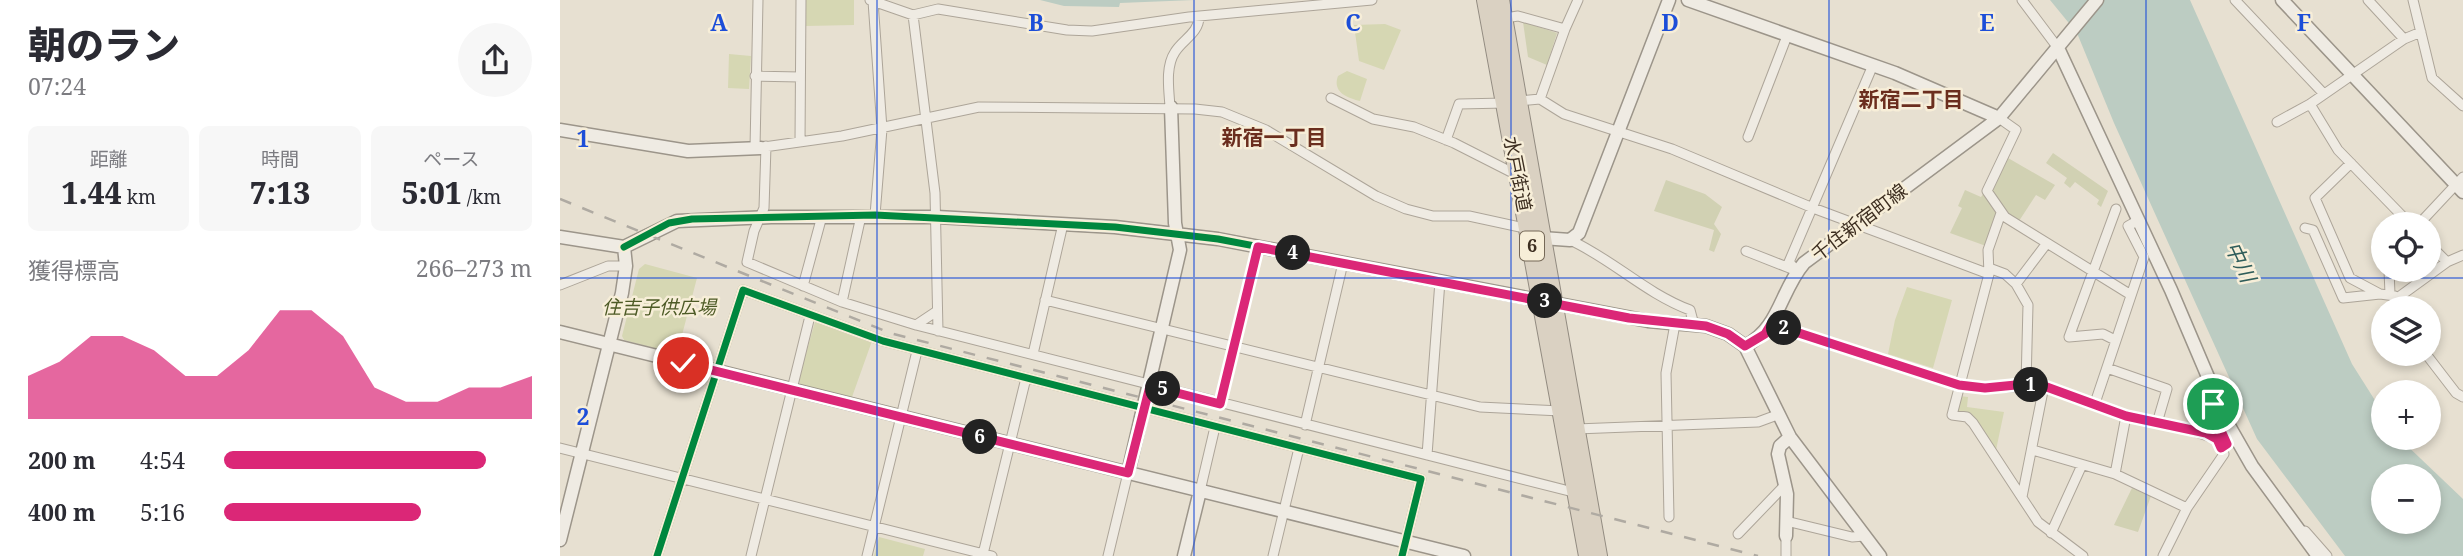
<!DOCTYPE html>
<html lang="ja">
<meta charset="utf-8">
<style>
:root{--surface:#fff;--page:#f7f7f7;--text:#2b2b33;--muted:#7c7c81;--accent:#db2777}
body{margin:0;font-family:"Noto Serif","Noto Sans JP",serif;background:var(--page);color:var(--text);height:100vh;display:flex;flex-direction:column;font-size:26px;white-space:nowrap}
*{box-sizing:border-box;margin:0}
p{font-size:23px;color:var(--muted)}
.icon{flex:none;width:38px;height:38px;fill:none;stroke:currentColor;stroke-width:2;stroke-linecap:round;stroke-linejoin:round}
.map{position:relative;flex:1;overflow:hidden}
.sheet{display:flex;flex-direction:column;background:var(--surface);width:560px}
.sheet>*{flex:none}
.tools{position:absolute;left:1811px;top:212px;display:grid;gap:14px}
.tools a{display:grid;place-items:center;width:70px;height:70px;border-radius:50%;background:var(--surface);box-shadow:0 4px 10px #0003;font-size:35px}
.pin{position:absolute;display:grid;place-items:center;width:60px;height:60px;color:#fff;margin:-30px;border:4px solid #fff;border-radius:50%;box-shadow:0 2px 7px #0007}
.km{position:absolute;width:35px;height:35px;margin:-18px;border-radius:50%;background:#222;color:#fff;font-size:19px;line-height:35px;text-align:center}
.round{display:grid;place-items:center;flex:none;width:74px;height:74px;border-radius:37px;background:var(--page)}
.summary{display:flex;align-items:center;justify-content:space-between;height:119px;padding:0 28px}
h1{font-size:38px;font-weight:800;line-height:52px}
.figures{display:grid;grid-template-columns:repeat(3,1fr);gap:10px;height:119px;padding:7px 28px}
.figures div{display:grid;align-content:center;border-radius:10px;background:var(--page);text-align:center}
.figures b{font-size:30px;font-weight:800}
.figures small{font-size:19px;font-weight:400}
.figures p{font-size:19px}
.chart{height:196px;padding:14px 28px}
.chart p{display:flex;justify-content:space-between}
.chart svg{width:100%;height:126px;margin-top:7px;fill:var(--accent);opacity:.7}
ul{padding:0 28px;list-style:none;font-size:23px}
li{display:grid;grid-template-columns:112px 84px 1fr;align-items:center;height:52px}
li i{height:18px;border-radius:9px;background:var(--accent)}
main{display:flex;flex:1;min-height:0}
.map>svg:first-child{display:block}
</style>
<main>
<section class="sheet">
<div class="summary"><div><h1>朝のラン</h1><p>07:24</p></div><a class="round"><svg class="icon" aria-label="share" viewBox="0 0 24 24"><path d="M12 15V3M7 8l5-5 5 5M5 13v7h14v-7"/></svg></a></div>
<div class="figures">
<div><p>距離</p><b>1.44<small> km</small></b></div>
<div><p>時間</p><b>7:13</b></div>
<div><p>ペース</p><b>5:01<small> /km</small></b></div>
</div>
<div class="chart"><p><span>獲得標高</span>266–273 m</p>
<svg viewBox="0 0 160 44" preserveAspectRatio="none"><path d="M0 44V29L10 24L20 15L30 15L40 20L50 29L60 29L70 20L80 6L90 6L100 15L110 33L120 38L130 38L140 33L150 33L160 29V44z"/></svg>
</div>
<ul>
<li><b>200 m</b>4:54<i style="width:85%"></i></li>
<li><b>400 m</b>5:16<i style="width:64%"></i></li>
</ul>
</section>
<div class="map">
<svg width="1903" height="556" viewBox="0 0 1903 556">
<rect width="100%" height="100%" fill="#e7e0d1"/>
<!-- green -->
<path fill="#d6d7b3" d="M246 0H294V25L246 26Z
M825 24 841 30 824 70 799 61 794 25Z
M169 54 191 56 189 89 168 88Z
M787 71 807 79 800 101C787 98 772 92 778 76Z
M85 264 137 278 117 354 64 340 62 336 79 269Z
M1347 287 1392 300 1373 368 1328 354 1335 320Z
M255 322 312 341 292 397 242 386 238 381Z
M1399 396 1408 397 1407 407 1444 412 1436 450 1410 414 1399 412 1396 408Z
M319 537 365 549 363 556H314Z"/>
<!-- cemetery -->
<path fill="#d1d1b3" d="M963 22 997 33 987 65 968 57Z
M1493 153 1548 191 1541 207 1537 204 1539 200 1515 182 1510 188 1504 183 1507 178 1486 163Z
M1448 158 1495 185 1485 200 1476 195 1459 221 1446 213 1431 189Z
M1106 180 1145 194 1162 207 1154 224 1161 234 1154 252 1149 250 1154 230 1094 211Z
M1405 190 1421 197 1424 193 1438 214 1426 246 1390 233 1402 208 1398 206Z
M1572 488 1591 496 1578 532 1554 525Z"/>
<!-- water -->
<path fill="#bcccc2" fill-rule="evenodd" d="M480 0H634L560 3 559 7 504 6Z
M1490 0H1630L1792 364 1823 413 1824 438H1839L1903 499V556H1785L1697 439 1554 123 1517 33ZM1824 476H1869V522H1824Z"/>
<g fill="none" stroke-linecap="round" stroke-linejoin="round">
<defs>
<path id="street" d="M310 0 353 15 378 9 507 30 532 31 629 17 812 0
M1462 0 1498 48
M1675 0 1764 94
M1808 0 1844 39
M1853 0 1872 78 1903 106
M313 1 322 129 315 215
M353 15 375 193 378 331
M945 18 958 16 1005 29 1018 0
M195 76 240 77
M771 98 813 119 854 127 894 143 959 176
M980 99 1004 114 1112 149 1253 208 1429 274
M958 101 980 99 1005 29
M1750 104 1778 150 1850 224
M610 107C609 90 605 67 615 52 622 40 639 33 639 17
M1439 118 1456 130 1427 191 1445 217 1571 295
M1717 122 1750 104 1844 39 1861 32
M1188 137 1227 36
M886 140 899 104 945 103
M240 142 241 0
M206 146 204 208 194 231 187 262 282 302 356 325 1017 493
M204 147 282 136 419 107 635 109 662 112 706 130 816 196 846 209 873 216H909L969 229
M195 148 198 0
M1791 163 1755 198 1790 278 1820 294 1835 296 1839 308
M1441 213 1428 250 1429 274 1392 415 1407 417 1413 423 1478 522 1523 556
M1859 224 1903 177
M1745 228 1753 230 1783 298 1820 294
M1010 240C1052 259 1085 293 1130 310L1134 325
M1869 244 1887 262
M1186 251 1232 269
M1429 268 1445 274 1456 284 1487 243
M1829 270 1830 294
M1237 271 1229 262 1313 65
M1456 284 1468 305 1466 384
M0 285 48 266H66
M243 286 262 216
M1836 299 1887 262 1903 255
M485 300 920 407 1001 411
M282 302 301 216
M356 325 377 311
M1211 325 1399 385 1425 388 1484 386 1566 416 1630 430 1657 439 1664 454 1627 508 1603 556
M1555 340 1543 334 1509 337 1556 209
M473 354 503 224
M1866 354 1896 393 1903 397
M1547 368 1607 389 1597 423
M1658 401 1650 406 1667 445 1661 448
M1535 403 1584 257 1568 226 1577 221
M660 404 698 247
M745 425 783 263
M1016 429 1198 422 1217 415
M0 448 432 556
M1473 450 1555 474 1627 508
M867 455 880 281
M1555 474 1566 416
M640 491 655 427
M1462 497 1484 386
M1109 517 1106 373 1115 324
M1226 521 1292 537 1304 536
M1745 531 1767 556
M1491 533 1522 465
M1178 534 1225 485
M423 554 466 378
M97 556 183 290 323 341 861 479 842 556
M191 556 250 316
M307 556 357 351
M548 556 568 473
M713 556 739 448
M1226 556V536"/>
<path id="secondary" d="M1128 0 1335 73 1439 118
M1722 0 1903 192
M1498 48 1611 290 1668 424 1692 466 1758 556
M0 130 128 151 201 148
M0 237 64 247 117 221 211 217H377L555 227 658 239 1088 321 1146 326 1168 334 1185 346 1230 437 1320 556
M982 238 1010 240 1019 233 1109 0
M0 332 904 556
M1185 346C1220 328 1220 291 1244 263L1439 118 1537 0
M568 473 620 250 615 223 611 107
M1226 536 1227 494 1218 454 1220 446 1230 437
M0 540 62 293 66 266 64 247
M624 556 640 491"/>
<path id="highway" d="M925 0 1027 556
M941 0 1039 556"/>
</defs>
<!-- street casing -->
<use href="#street" stroke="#ada599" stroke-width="11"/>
<!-- secondary casing -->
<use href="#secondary" stroke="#9c958a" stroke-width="15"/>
<!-- highway casing -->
<use href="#highway" stroke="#928b80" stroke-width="18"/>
<!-- street -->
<use href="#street" stroke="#efebe3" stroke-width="9"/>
<!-- secondary -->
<use href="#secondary" stroke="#efebe3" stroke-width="12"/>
<!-- highway -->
<use href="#highway" stroke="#dad1c2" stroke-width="16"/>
<!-- rail -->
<path stroke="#afaaa2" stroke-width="2.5" stroke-dasharray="12 12" stroke-linecap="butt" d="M0 199 330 333 1198 556"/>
<defs>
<path id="cycleway" d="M64 247 109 223 132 219 315 215 555 227 658 239 880 281
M97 556 183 290 323 341 861 479 842 556"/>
</defs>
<!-- cycleway casing -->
<use href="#cycleway" stroke="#f7eed8" stroke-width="11"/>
<!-- cycleway -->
<use href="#cycleway" stroke="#00873e" stroke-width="7"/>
</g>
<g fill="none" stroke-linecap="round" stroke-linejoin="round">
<defs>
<path id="route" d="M123 363 568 473 590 386 660 404 698 247 1069 318 1146 326 1168 334 1185 346 1205 334 1211 324 1399 385 1425 388 1466 384 1484 386 1566 416 1646 433 1657 439 1661 448 1667 444 1650 406 1653 404"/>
</defs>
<!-- route casing -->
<use href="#route" stroke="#fff" stroke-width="14"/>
<!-- route -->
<use href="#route" stroke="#db2777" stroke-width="9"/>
</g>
<!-- grid -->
<path fill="none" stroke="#1d4ed8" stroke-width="2" stroke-opacity="0.55" d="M317 0V556M634 0V556M951 0V556M1269 0V556M1586 0V556M0 278H1903"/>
<g text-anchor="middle" stroke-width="5" stroke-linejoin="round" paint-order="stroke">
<!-- shield labels -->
<rect fill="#f7eed8" stroke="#756857" stroke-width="2" x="960" y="231.5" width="24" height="29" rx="5"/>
<g font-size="18" font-weight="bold" fill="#3d2e20">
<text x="972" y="252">6</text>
</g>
<!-- street labels -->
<g font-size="19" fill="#3d2e20" stroke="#f7eed8">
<text transform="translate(958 174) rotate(79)" y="7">水戸街道</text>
<text transform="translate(1299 222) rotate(-37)" y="7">千住新宿町線</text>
</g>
<!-- park labels -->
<g font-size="19" font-style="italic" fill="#4d5a26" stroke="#f7eed8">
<text x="99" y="314">住吉子供広場</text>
</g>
<!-- neighbourhood labels -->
<g font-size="21" font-weight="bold" fill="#6b2e1e" stroke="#f7eed8">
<text x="1351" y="107">新宿二丁目</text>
<text x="714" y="145">新宿一丁目</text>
</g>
<!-- water labels -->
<g font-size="21" font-style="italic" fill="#2f5d5a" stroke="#f7eed8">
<text transform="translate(1680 262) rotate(65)" y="7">中川</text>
</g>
</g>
<g font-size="23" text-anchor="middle" font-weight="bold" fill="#1d4ed8" stroke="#f7eed8" stroke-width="5" stroke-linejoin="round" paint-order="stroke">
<text x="159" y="31">A</text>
<text x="476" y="31">B</text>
<text x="793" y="31">C</text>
<text x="1110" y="31">D</text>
<text x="1427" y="31">E</text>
<text x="1744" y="31">F</text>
<text x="23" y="147">1</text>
<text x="23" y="425">2</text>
</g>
</svg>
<div class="tools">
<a><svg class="icon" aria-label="locate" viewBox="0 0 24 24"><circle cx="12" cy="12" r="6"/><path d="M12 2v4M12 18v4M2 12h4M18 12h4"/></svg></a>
<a><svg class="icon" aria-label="layers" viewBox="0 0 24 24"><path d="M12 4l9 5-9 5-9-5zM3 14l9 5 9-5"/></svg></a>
<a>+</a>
<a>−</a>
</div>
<div class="pin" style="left:1653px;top:404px;background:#1e9e55"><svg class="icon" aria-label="arrive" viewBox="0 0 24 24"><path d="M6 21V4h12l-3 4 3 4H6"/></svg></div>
<div class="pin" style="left:123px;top:363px;background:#d93025"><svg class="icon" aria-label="check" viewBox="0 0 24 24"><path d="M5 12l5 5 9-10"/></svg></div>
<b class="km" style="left:1471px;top:385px">1</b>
<b class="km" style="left:1224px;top:328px">2</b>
<b class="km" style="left:985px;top:301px">3</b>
<b class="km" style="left:733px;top:253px">4</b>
<b class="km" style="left:603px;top:389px">5</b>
<b class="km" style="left:420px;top:437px">6</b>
</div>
</main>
